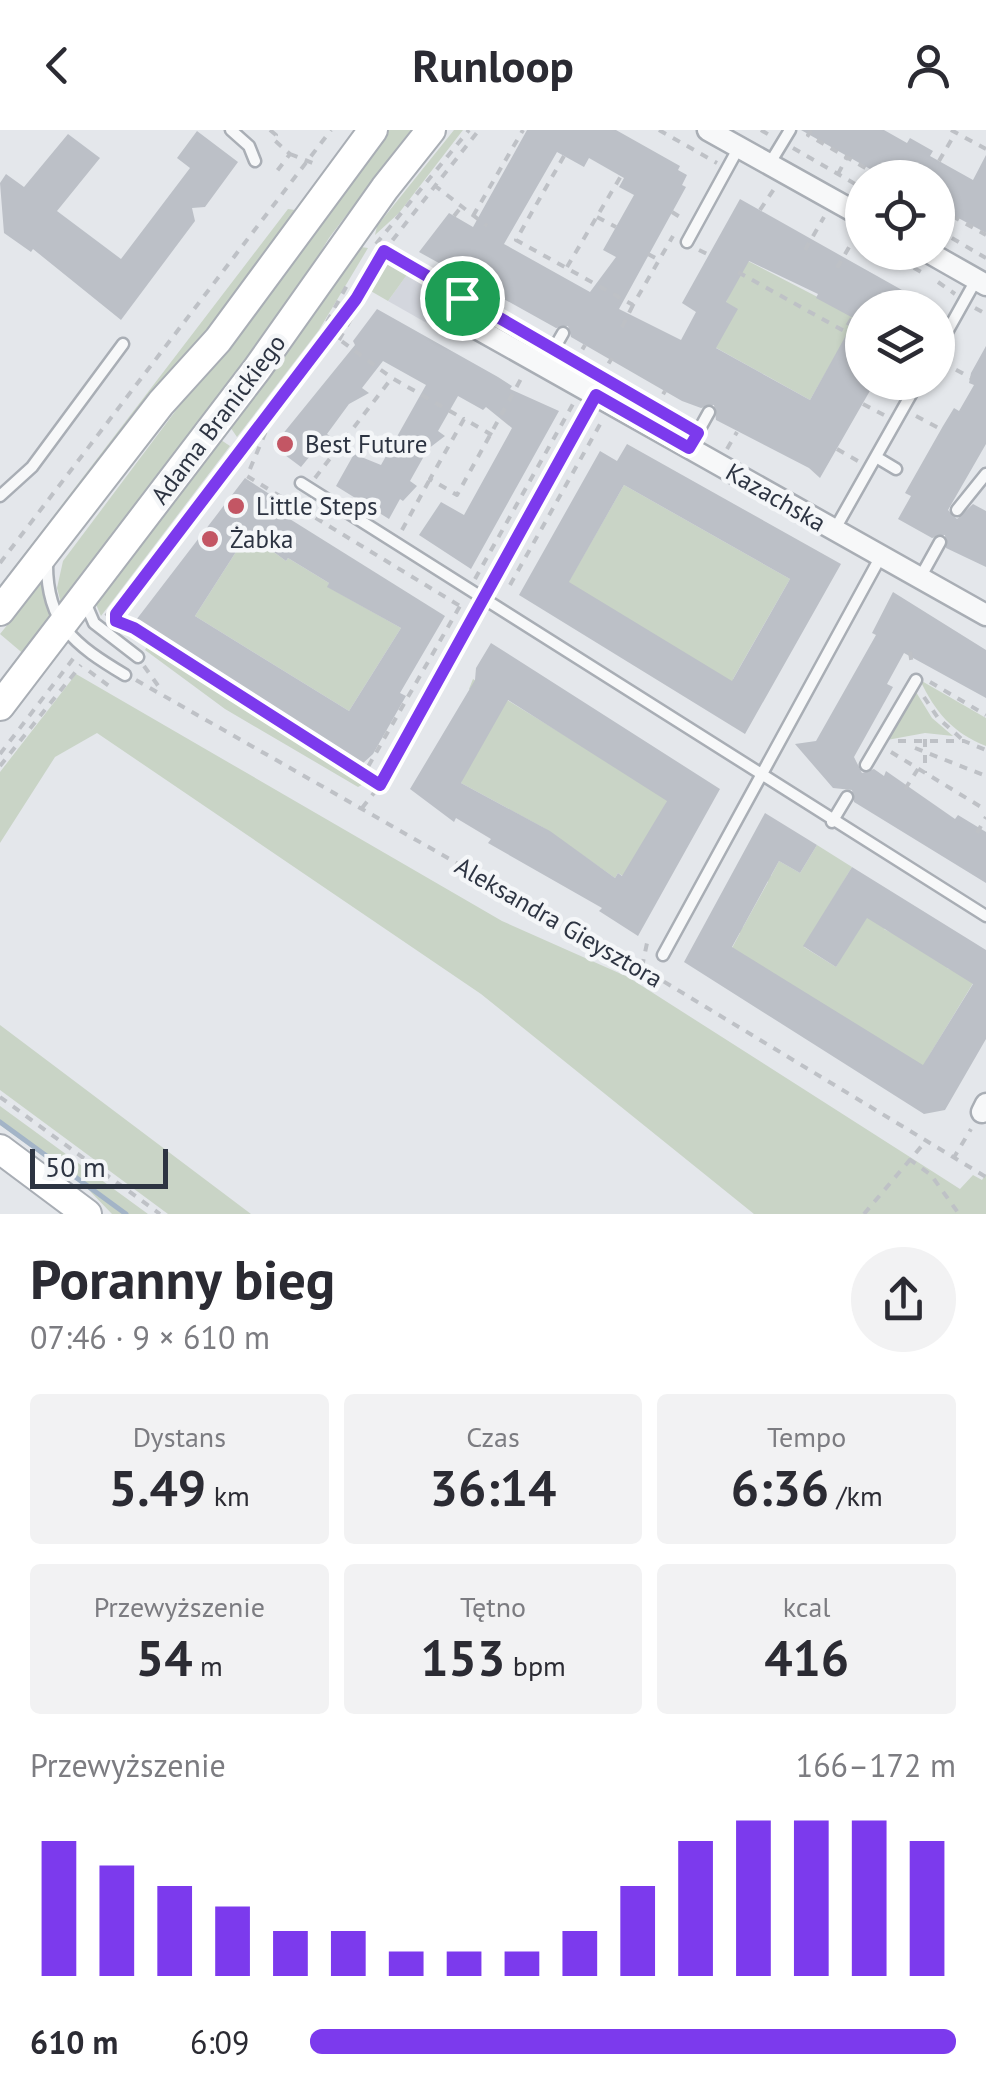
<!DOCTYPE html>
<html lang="pl">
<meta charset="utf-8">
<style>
:root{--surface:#fff;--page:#f2f2f3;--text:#2b2b33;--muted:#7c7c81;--accent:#7c3aed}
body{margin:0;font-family:"PT Sans",sans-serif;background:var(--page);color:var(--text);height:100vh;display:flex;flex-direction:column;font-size:38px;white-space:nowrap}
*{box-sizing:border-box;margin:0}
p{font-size:32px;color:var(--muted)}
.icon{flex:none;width:55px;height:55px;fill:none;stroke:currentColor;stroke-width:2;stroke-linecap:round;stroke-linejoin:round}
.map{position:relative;height:1084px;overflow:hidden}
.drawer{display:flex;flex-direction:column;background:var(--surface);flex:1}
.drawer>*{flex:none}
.tools{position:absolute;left:845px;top:30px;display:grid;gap:20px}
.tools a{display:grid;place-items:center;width:110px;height:110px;border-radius:50%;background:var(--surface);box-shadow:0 2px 8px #0004;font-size:50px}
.scale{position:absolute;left:30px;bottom:25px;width:138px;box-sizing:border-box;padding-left:10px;border:5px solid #2d3442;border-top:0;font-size:28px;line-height:35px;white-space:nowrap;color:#2d3442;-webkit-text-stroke:8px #f4f6f8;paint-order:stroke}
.pin{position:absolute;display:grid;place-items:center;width:85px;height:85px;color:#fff;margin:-42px;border:5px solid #fff;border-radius:50%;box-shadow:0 2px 10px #0007}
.round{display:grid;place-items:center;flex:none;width:105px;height:105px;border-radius:52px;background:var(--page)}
.headline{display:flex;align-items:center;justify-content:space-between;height:170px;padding:0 30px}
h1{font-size:55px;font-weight:600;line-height:75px}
.figures{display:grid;grid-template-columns:repeat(3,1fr);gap:15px;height:170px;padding:10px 30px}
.figures div{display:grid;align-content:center;border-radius:10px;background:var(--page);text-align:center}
.figures b{font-size:50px;font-weight:600}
.figures small{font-size:28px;font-weight:400}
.figures p{font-size:28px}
.chart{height:280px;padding:20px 30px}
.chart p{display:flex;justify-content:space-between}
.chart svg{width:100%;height:180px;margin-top:10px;stroke:var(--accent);stroke-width:6}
ul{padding:0 30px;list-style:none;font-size:32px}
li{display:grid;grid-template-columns:160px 120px 1fr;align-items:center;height:75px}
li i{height:25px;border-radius:12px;background:var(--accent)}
header{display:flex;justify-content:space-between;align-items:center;height:130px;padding:0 30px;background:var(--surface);font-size:45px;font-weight:600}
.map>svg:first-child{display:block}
</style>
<header><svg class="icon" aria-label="back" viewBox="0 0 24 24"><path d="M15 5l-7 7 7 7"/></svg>Runloop<svg class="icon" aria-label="person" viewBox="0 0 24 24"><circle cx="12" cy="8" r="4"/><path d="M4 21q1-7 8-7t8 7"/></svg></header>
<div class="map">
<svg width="986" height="1084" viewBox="0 0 986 1084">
<rect width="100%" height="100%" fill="#e4e7eb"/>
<!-- built -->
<path fill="#d3d6dd" d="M409 142 455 173 439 200 388 171Z"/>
<!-- green -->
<path fill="#c9d4c6" d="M386 0H411L329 108 277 194 62 477 57 458 63 431Z
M454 0H463L399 83 375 105 377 96Z
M288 79 295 80 277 118 9 451 2 453Z
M361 117 368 118 319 200 237 307 228 294Z
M384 127 457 168 455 173 409 142 388 171 369 160 361 169Z
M746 130 862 190V197L854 193 810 270 693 205 726 172Z
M221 310 230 316 101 486 95 472 215 311Z
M624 355 790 449 733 549V557L561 465Z
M248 403 286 431 288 428 329 453 328 457 401 498 349 581 195 486Z
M41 453 52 493 26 526 0 504Z
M131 500 361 642 371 650 358 657 225 579 145 520 148 515Z
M76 544 502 791 628 847 960 1059 973 1045 982 1050 986 1044V1084H754L481 864 97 603 55 627 0 713V642Z
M473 549 668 669 631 751 618 743 615 748 544 698 461 653 490 572 469 559Z
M920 550 986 588V616C953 603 935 582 920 550Z
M916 562 932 588 953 606 925 603 887 610Z
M817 715 852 737 804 817 836 837 863 786 888 793 884 799 951 832 947 838 975 850 927 929V936L921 938 731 820 740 803 737 800 743 797 768 752 767 745 771 746 779 731 800 743Z
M0 895 251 1084H168L0 960Z
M0 976 148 1084H112L85 1056 0 995Z"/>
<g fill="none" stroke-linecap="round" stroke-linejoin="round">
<!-- stream -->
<path stroke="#a3b4c7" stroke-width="5" d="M0 992 126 1084"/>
</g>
<!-- building -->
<path fill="#bcc0c7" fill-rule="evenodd" d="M527 0H616L680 36 678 40 687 45 682 55 686 57 619 179 681 210 696 182 682 173 740 69 934 178H862V252H875L820 348 809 338 716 290 714 275 701 278 682 271 571 207 568 196 556 198 419 122 449 83 473 97ZM557 22 584 37 589 28 624 48 619 57 634 65 603 120 616 127 590 162 504 114ZM749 131 818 164 816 168 855 189 810 270 716 218 738 179 726 172Z
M801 0H884L907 13 910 8 933 21 930 26 973 50 986 25V103L938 77V48H886Z
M197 1 238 32 205 77 192 78 195 91 121 190 33 119 31 122 4 103 0 53 6 44 24 57 68 4 100 28 57 81 121 129 190 38 177 28Z
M377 179 498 247 512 256 510 259 559 281 471 439 419 405 441 372 464 385 512 298 486 277 483 280 458 266 438 301 445 306 428 319 410 351 417 356 403 371 400 369 389 389 336 356 354 324 381 335 426 255 383 231 362 258 369 263 349 274 327 304 334 309 321 325 315 320 301 337 273 316 355 215 353 211Z
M986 216V314L948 380 957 389 973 374 986 381V437L946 418 945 405 932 408 898 389 911 366 905 363 943 296 954 278 959 281 974 255 969 253 971 243Z
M627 314 841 434 745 604 519 465 600 321 617 331ZM624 355 790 449 732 551 569 452Z
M245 348 274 367 269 376 445 486 400 563 406 566 373 624 361 635 133 494ZM248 403 286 431 288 428 329 453 327 457 401 498 349 581 195 486Z
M893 462 986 520V568L904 523 887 554 893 557 854 627 862 643 874 639 884 646 886 641 955 689 958 685 986 702V753L854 672 852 660 833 658 795 614 816 611 876 505 872 503Z
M491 513 720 659 638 806 599 781 602 778 488 713 491 709 456 688 454 692 410 659 475 550 476 538ZM508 570 667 671 622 746 618 743 615 748 550 701 461 653Z
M765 683 817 715 800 743 779 731 732 817 774 843 923 935 973 854 867 788 836 837 803 816 852 737 986 820V909L945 980 924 984 684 832Z"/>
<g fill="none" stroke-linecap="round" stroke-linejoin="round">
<defs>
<path id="lane" d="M231 0 249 16 255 31
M770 33 790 0
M687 112 739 17
M938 218 976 150
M544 236 563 203
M689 318 709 282
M876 327 896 339
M301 353 986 786
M0 366 32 337 123 214
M957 380 986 344
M835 399 918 252
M47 432C46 494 75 515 125 545
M920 448 940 412
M85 472 94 493 138 527
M866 635 916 550
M385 649 596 266
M832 692 847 667
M663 825 881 426"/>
<path id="street" d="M708 0 862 86
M928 122 986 155
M462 190 986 485
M982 982 986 974"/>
<path id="secondary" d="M0 481 161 273 218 210 373 0
M0 576 257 239 385 58 431 0
M0 1019 87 1084"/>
</defs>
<!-- lane casing -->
<use href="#lane" stroke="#a9aeb5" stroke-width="15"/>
<!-- street casing -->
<use href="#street" stroke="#a9aeb5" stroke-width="25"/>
<!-- secondary casing -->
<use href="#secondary" stroke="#a9aeb5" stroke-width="32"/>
<!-- path -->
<path stroke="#bec1c6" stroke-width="4" stroke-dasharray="8 8" stroke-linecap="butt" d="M270 0 276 5 273 9 290 24 274 45
M659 0 717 33
M761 0 771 6
M811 0 808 5 883 48
M951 0 986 19
M793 18 862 58
M290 24 315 34
M564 26 516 110 633 175 673 106
M939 31 956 2
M838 44 847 27
M434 55 487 96
M938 78 986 105
M760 80 774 59
M672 82 683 89
M454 86 462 76
M473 86 523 0
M597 87 616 97
M938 100 986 128
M939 101 948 84
M376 114 469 0
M699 120 709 125
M805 120 824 87
M886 122 921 142
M648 124 659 130
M567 137 621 46
M837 138 856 105
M738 142 844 201 852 188 862 194
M938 152 955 164
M468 172 384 121 479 0
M975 178 986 184
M622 197 633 175
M329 202 392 248 464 289
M339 210 360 173 356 169
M942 232 971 248
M574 233 585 215
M600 247 612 228
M873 255 894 267
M863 274 884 285
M655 278 665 261
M916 286 944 301
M263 290 269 294 247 346 460 476 463 471
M492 305 464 289 430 349 457 365 522 247
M727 319 737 302
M837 319 858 331
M315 348 391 249
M402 400 430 349
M0 433 331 0
M475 449 573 274
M510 455 603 289
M106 486 322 201 350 150
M115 492 116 484 356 169 384 121
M120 493 364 641
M910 522 912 535
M144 536 159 557
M89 541 113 559
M136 550 658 848 986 1047
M930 552 986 585
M924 567 938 588 964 611
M925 609V643
M898 611H964L986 620
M915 618 986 646
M891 622 986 680
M0 624 76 525
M0 636 81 535
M373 647 365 642 460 476
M905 659 918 639
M362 678 377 659
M977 703 986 687
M642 837 647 813
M0 967 160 1084
M909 1029 931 1045 959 1084
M953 1029 971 999
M864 1084 925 1012"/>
<!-- lane -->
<use href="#lane" stroke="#f7f8f9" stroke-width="10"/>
<!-- street -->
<use href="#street" stroke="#f7f8f9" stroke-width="20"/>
<!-- secondary -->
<use href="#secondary" stroke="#fff" stroke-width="28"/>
</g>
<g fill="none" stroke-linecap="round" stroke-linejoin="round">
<defs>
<path id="route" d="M384 121 698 303 689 318 596 265 380 655 134 498 116 491V484L356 169Z"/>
</defs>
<!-- route casing -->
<use href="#route" stroke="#fff" stroke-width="20"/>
<!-- route -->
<use href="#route" stroke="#7c3aed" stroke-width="12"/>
</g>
<!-- markers -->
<g fill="#c35664" stroke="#f4f6f8" stroke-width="4">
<circle cx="285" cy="314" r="10"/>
<circle cx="236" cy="376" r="10"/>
<circle cx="210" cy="409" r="10"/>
</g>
<g text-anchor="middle" stroke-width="9" stroke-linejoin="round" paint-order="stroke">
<!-- street labels -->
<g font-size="25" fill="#2d3442" stroke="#f4f6f8">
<text transform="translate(218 289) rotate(-53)" y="9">Adama Branickiego</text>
<text transform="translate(776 367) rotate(30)" y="9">Kazachska</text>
<text transform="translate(559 792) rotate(30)" y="9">Aleksandra Gieysztora</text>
</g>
<!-- poi labels -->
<g font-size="25" fill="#2d3442" stroke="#f4f6f8" text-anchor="start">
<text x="305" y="323">Best Future</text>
<text x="256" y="385">Little Steps</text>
<text x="230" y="418">Żabka</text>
</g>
</g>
</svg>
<div class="tools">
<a><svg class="icon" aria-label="locate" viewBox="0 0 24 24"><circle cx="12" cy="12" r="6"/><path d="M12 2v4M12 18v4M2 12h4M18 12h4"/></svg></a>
<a><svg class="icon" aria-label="layers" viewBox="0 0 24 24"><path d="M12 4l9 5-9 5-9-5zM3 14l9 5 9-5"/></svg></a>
</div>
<div class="scale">50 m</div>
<div class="pin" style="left:462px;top:168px;background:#1e9e55"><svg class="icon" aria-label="arrive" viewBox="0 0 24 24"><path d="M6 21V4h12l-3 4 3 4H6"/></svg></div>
</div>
<section class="drawer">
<div class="headline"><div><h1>Poranny bieg</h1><p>07:46 · 9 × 610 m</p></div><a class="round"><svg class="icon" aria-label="share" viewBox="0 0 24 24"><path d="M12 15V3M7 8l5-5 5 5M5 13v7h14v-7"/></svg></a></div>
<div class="figures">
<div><p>Dystans</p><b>5.49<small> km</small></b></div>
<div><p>Czas</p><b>36:14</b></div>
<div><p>Tempo</p><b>6:36<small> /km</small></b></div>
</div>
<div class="figures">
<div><p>Przewyższenie</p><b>54<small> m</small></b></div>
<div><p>Tętno</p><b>153<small> bpm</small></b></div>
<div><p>kcal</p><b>416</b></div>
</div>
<div class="chart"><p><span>Przewyższenie</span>166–172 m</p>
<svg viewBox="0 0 160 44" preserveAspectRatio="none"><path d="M5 44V11M15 44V17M25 44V22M35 44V27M45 44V33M55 44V33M65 44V38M75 44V38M85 44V38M95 44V33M105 44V22M115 44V11M125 44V6M135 44V6M145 44V6M155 44V11"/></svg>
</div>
<ul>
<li><b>610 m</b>6:09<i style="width:100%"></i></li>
</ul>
</section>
